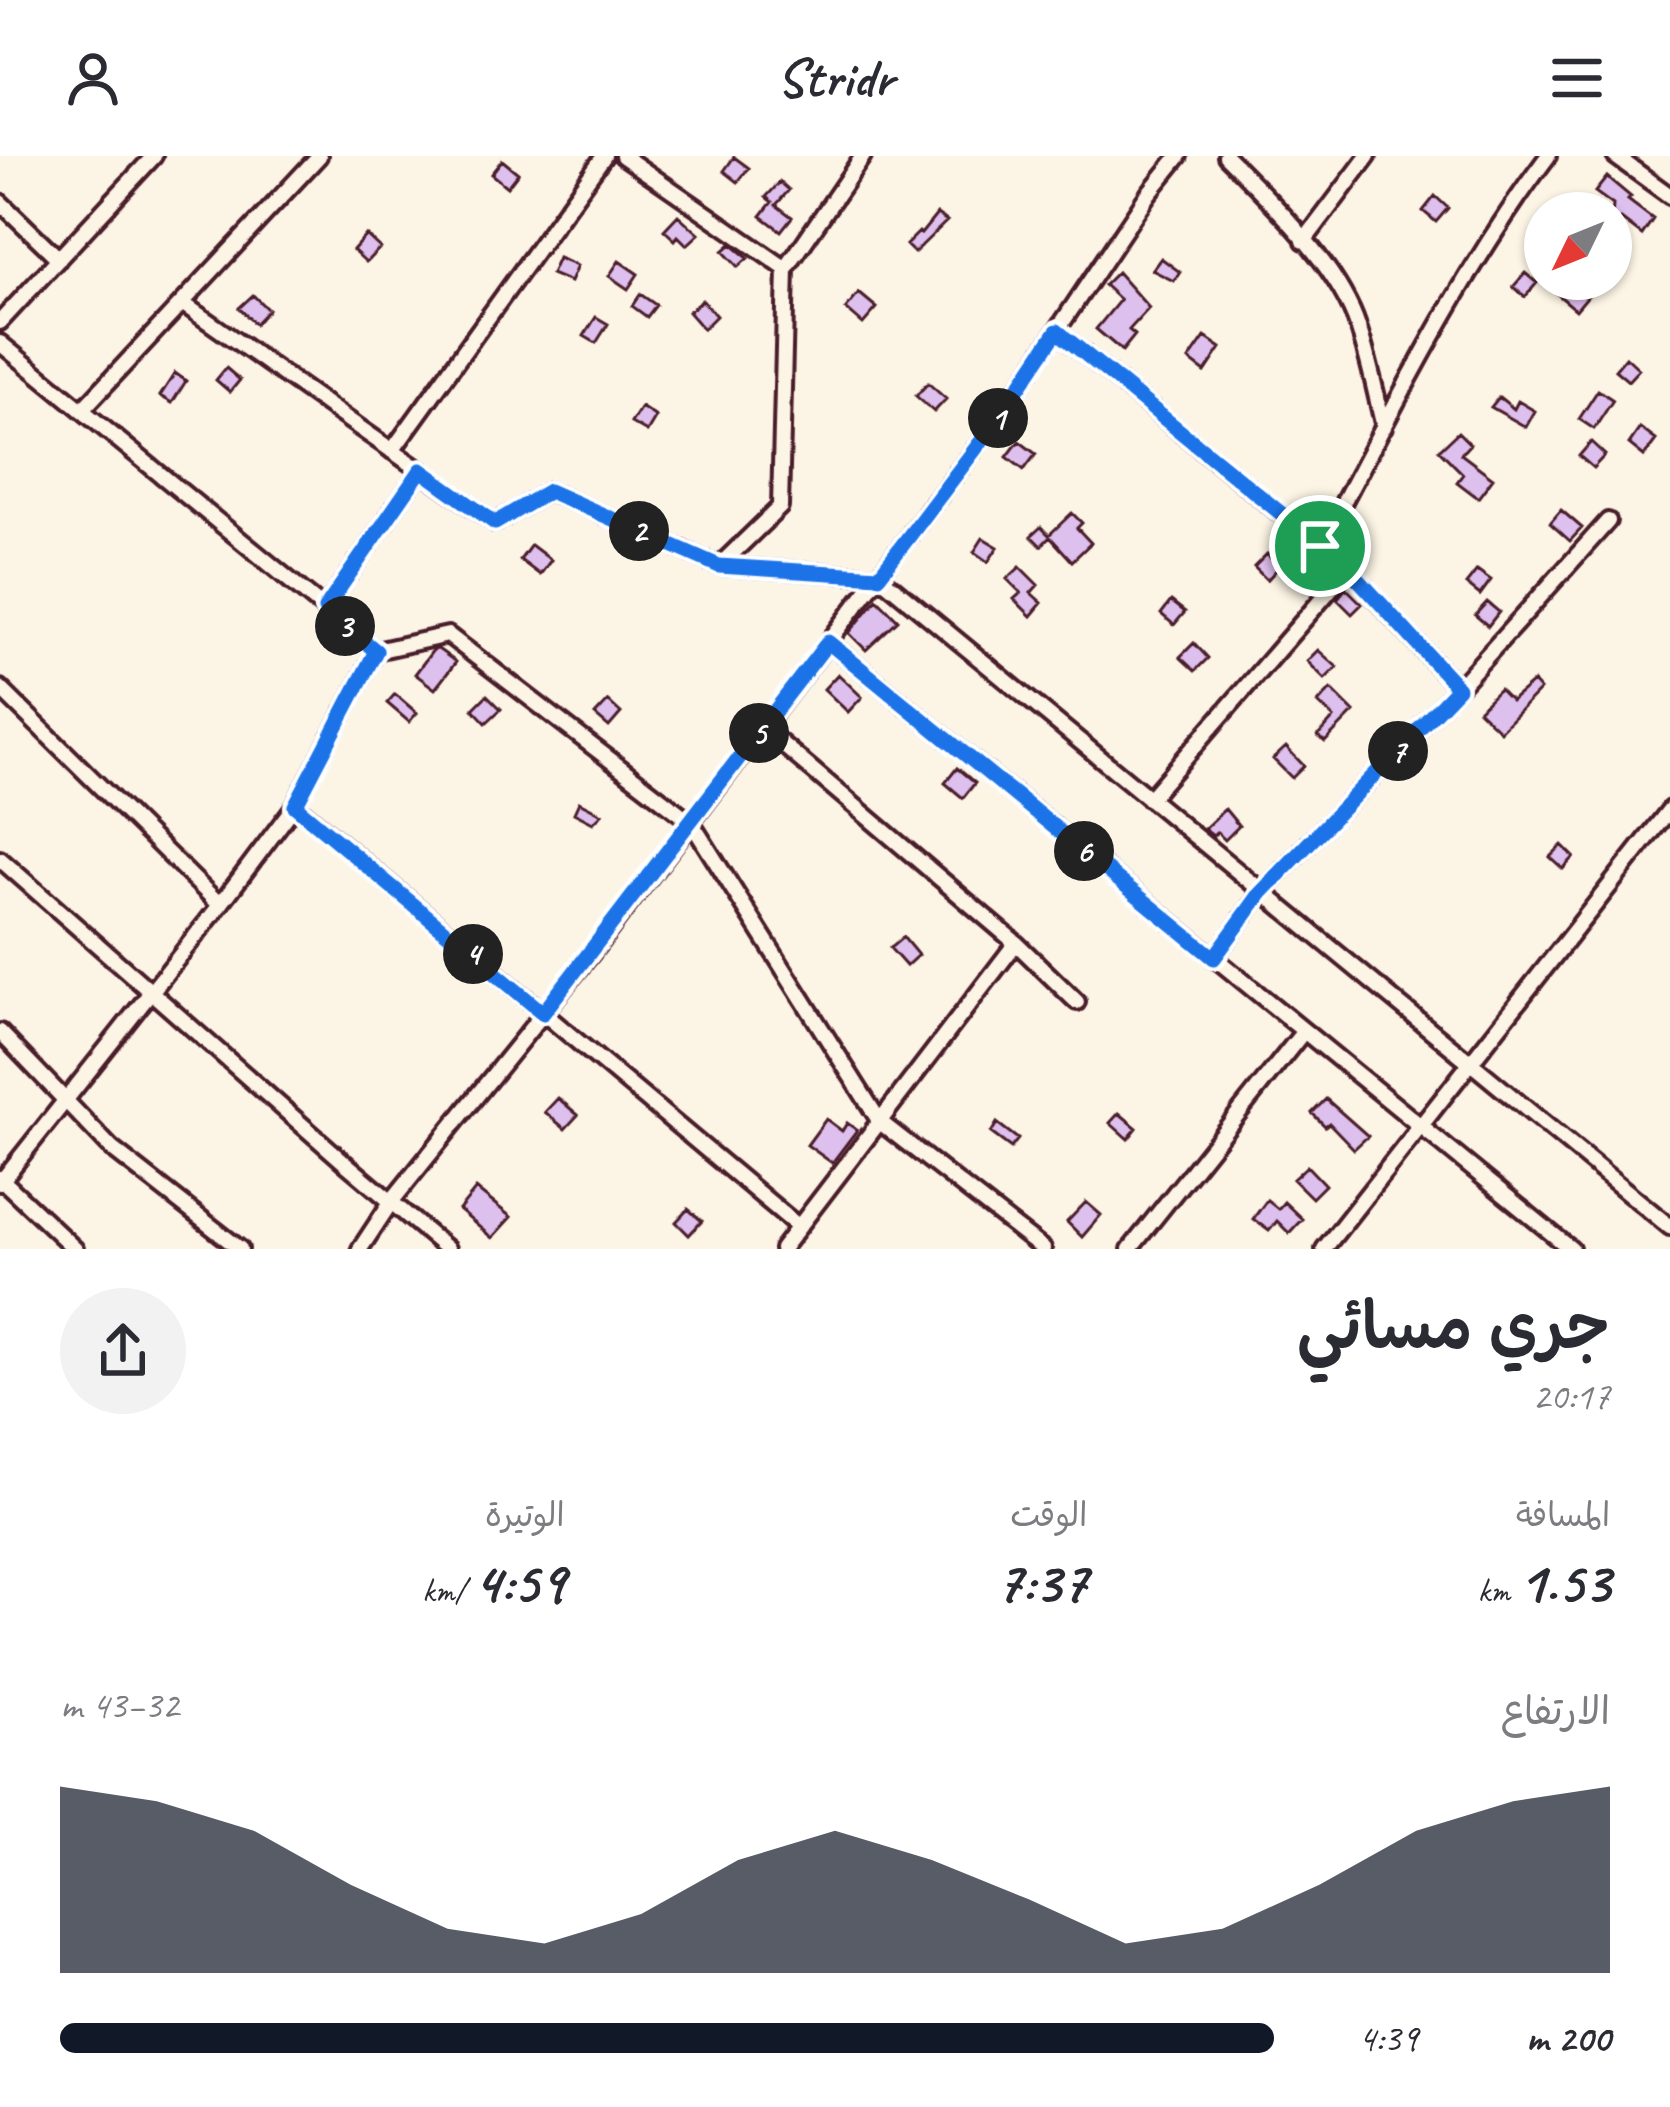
<!DOCTYPE html>
<html lang="ar">
<meta charset="utf-8">
<style>
:root{--surface:#fff;--page:#f2f2f3;--text:#2b2b33;--muted:#7c7c81;--accent:#111827}
body{margin:0;font-family:Caveat,"Playpen Sans Arabic",sans-serif;background:var(--page);color:var(--text);direction:rtl;height:100vh;display:flex;flex-direction:column;font-size:45px;white-space:nowrap}
*{box-sizing:border-box;margin:0}
p{font-size:39px;color:var(--muted)}
.icon{flex:none;width:66px;height:66px;fill:none;stroke:currentColor;stroke-width:2;stroke-linecap:round;stroke-linejoin:round}
.map{position:relative;height:1093px;overflow:hidden;direction:ltr}
.details{display:flex;flex-direction:column;background:var(--surface);flex:1}
.details>*{flex:none}
.needle{width:78px;rotate:227deg}
.controls{position:absolute;left:1524px;top:36px;display:grid;gap:24px}
.controls a{display:grid;place-items:center;width:108px;height:108px;border-radius:50%;background:var(--surface);box-shadow:0 3px 9px #0004;font-size:60px}
.pin{position:absolute;display:grid;place-items:center;width:102px;height:102px;color:#fff;margin:-51px;border:6px solid #fff;border-radius:50%;box-shadow:0 3px 12px #0007}
.km{position:absolute;width:60px;height:60px;margin:-30px;border-radius:50%;background:#222;color:#fff;font-size:33px;line-height:60px;text-align:center}
.round{display:grid;place-items:center;flex:none;width:126px;height:126px;border-radius:63px;background:var(--page)}
.summary{display:flex;align-items:center;justify-content:space-between;height:204px;padding:0 60px}
h1{font-size:66px;font-weight:600;line-height:90px}
.figures{display:grid;grid-template-columns:repeat(3,1fr);gap:18px;height:204px;padding:12px 60px}
.figures div{display:grid;align-content:center}
.figures b{font-size:60px;font-weight:600}
.figures small{font-size:33px;font-weight:400}
.figures p{font-size:33px}
.chart{height:336px;padding:24px 60px}
.chart p{display:flex;justify-content:space-between}
.chart svg{width:100%;height:216px;margin-top:12px;fill:var(--accent);opacity:.7}
ul{padding:0 60px;list-style:none;font-size:39px}
li{display:grid;grid-template-columns:192px 144px 1fr;align-items:center;height:90px}
li i{height:30px;border-radius:15px;background:var(--accent)}
header{display:flex;justify-content:space-between;align-items:center;height:156px;padding:0 60px;background:var(--surface);font-size:54px;font-weight:600}
.map>svg:first-child{display:block}
</style>
<header><svg class="icon" aria-label="menu" viewBox="0 0 24 24"><path d="M4 6h16M4 12h16M4 18h16"/></svg>Stridr<svg class="icon" aria-label="person" viewBox="0 0 24 24"><circle cx="12" cy="8" r="4"/><path d="M4 21q1-7 8-7t8 7"/></svg></header>
<div class="map">
<svg width="1670" height="1093" viewBox="0 0 1670 1093">
<rect width="100%" height="100%" fill="#fcf5e5"/>
<filter id="ink" filterUnits="userSpaceOnUse"><feTurbulence type="fractalNoise" baseFrequency=".00833" numOctaves="2"/><feDisplacementMap in="SourceGraphic" scale="24" xChannelSelector="R" yChannelSelector="G"/><feConvolveMatrix kernelMatrix="1 2 1 2 8 2 1 2 1" color-interpolation-filters="sRGB"/></filter>
<g filter="url(#ink)">
<!-- building -->
<path fill="#dec0ee" stroke="#4a1f2b" stroke-width="3" d="M734 1 749 12 738 26 724 15Z
M502 4 518 17 507 31 491 18Z
M1607 21 1631 41 1628 44 1653 63 1642 79 1621 63 1611 73 1613 49 1595 36Z
M780 26 789 34 776 49 792 61 781 75 761 60 772 46 766 41Z
M1435 40 1448 52 1436 66 1423 55Z
M937 58 947 65 914 97 906 89 919 76 921 78Z
M678 59 699 78 687 89 678 80 675 84 664 74Z
M366 79 380 92 366 106 353 94Z
M731 88 748 102 738 111 723 95Z
M558 102 577 110 570 126 551 118Z
M1161 102 1180 116 1174 125 1152 114Z
M619 105 638 118 628 133 609 120Z
M1117 116 1149 152 1129 174 1135 179 1122 195 1096 173 1120 144 1104 129Z
M1525 117 1537 127 1525 141 1513 131Z
M1568 123H1602L1576 154 1556 137Z
M859 137 877 152 863 168 846 153Z
M640 138 656 149 647 161 632 150Z
M253 139 268 154 255 168 239 152Z
M702 144 716 160 703 173 688 156Z
M596 161 608 168 596 187 584 180Z
M1205 181 1221 192 1205 216 1189 204Z
M1626 201 1639 213 1628 225 1615 214Z
M226 212 240 224 230 236 216 224Z
M175 217 186 225 172 247 160 240Z
M928 227 946 243 934 256 916 240Z
M1598 234 1613 244 1594 273 1579 263Z
M1499 241 1514 253 1518 245 1535 255 1526 271 1491 251Z
M641 251 656 261 647 276 631 267Z
M1640 272 1656 284 1644 300 1629 288Z
M1458 276 1470 288 1461 298 1493 322 1478 342 1457 326 1463 318 1439 294Z
M1019 285 1036 298 1024 314 1007 301Z
M1591 286 1605 299 1593 312 1579 300Z
M1561 354 1582 372 1570 385 1550 367Z
M1072 357 1082 367 1077 372 1091 387 1072 405 1050 381 1041 390 1031 380 1041 371 1049 379Z
M983 382 998 391 988 406 974 396Z
M531 389 551 404 540 419 520 404Z
M1267 398 1279 411 1267 424 1254 411Z
M1020 411 1038 429 1031 437 1042 447 1031 460 1014 443 1021 437 1007 423Z
M1477 414 1491 424 1480 439 1466 428Z
M1346 432 1362 448 1352 458 1337 443Z
M877 443 898 464 866 494 849 477Z
M1171 445 1185 456 1174 469 1161 458Z
M1487 446 1499 456 1488 470 1475 459Z
M1194 487 1208 502 1195 515 1180 501Z
M438 493 456 506 435 533 415 518 433 494Z
M1318 494 1337 511 1325 523 1307 505Z
M838 518 862 541 848 556 824 533Z
M1533 526 1540 534 1500 575 1478 554 1499 533 1511 545Z
M1331 533 1354 556 1325 586 1318 580 1334 562 1318 547Z
M395 538 417 557 409 566 387 547Z
M487 539 501 553 486 567 473 553Z
M608 545 621 557 609 571 595 559Z
M1286 591 1304 610 1292 622 1273 603Z
M957 612 975 627 963 642 945 627Z
M579 646 602 658 593 667 574 657Z
M1225 653 1239 670 1225 684 1217 676 1213 680 1204 673Z
M1562 689 1574 701 1563 713 1550 701Z
M903 781 918 799 906 810 890 792Z
M558 942 578 959 565 973 545 956Z
M1326 943 1368 980 1354 993 1329 967 1325 970 1312 957Z
M1119 957 1137 972 1128 983 1110 967Z
M826 963 842 975 847 967 857 974 832 1007 807 989Z
M997 967 1018 983 1011 992 991 977Z
M1307 1010 1325 1029 1312 1042 1293 1023Z
M476 1033 511 1061 492 1082 459 1054Z
M1267 1044 1278 1053 1284 1046 1302 1063 1289 1077 1277 1065 1269 1075 1253 1063Z
M1086 1046 1101 1059 1082 1081 1067 1066Z
M688 1053 702 1065 689 1079 676 1066Z"/>
<g fill="none" stroke-linecap="round" stroke-linejoin="round">
<defs>
<path id="street" d="M623 0 786 113
M1226 0C1270 44 1332 104 1355 162 1368 196 1375 236 1384 271
M1615 0 1670 40
M0 46 59 103
M1304 85 1368 0
M182 147 495 367 549 335 719 410 879 420 1670 1071
M0 166 154 0
M1057 175 1348 413 1458 532
M0 187 376 495 448 479 691 666 880 966 1043 1093
M82 254 319 0
M392 295 604 0
M1320 390C1390 260 1459 118 1548 0
M719 410 780 351 786 113 863 0
M325 453 421 314
M828 486 1571 1093
M0 532 220 749
M763 572 1016 787 1077 846
M1149 643 1348 413
M295 649 799 1071
M0 703 344 1006 447 1093
M1214 802 1261 737 1458 532 1608 365
M0 876 112 993 240 1093
M0 1022 75 1093
M0 1027 220 749 295 649 376 495
M360 1093 391 1046 591 798 995 267 1149 37 1179 0
M782 1093 1016 787
M1130 1093 1304 875
M1324 1093 1670 653"/>
</defs>
<!-- street casing -->
<use href="#street" stroke="#4a1f2b" stroke-width="22"/>
<!-- street -->
<use href="#street" stroke="#fcf5e5" stroke-width="14"/>
</g>
</g>
<g fill="none" stroke-linecap="round" stroke-linejoin="round" filter="url(#ink)">
<defs>
<path id="route" d="M1057 175 1348 412 1458 532 1261 737 1214 802 828 486 543 857 295 650 376 495 325 453 421 314 495 367 549 335 719 410 879 420 995 267Z"/>
</defs>
<!-- route casing -->
<use href="#route" stroke="#fff" stroke-width="24"/>
<!-- route -->
<use href="#route" stroke="#1a73e8" stroke-width="15"/>
</g>
</svg>
<div class="controls">
<a><svg class="needle" viewBox="-14 -14 28 28"><path d="M0-13l5 13h-10z" fill="#e53935"/><path d="M0 13l5-13h-10z" fill="#7c7c81"/></svg></a>
</div>
<div class="pin" style="left:1320px;top:390px;background:#1e9e55"><svg class="icon" aria-label="arrive" viewBox="0 0 24 24"><path d="M6 21V4h12l-3 4 3 4H6"/></svg></div>
<b class="km" style="left:998px;top:262px">1</b>
<b class="km" style="left:639px;top:375px">2</b>
<b class="km" style="left:345px;top:470px">3</b>
<b class="km" style="left:473px;top:798px">4</b>
<b class="km" style="left:759px;top:577px">5</b>
<b class="km" style="left:1084px;top:695px">6</b>
<b class="km" style="left:1398px;top:595px">7</b>
</div>
<section class="details">
<div class="summary"><div><h1>جري مسائي</h1><p>20:17</p></div><a class="round"><svg class="icon" aria-label="share" viewBox="0 0 24 24"><path d="M12 15V3M7 8l5-5 5 5M5 13v7h14v-7"/></svg></a></div>
<div class="figures">
<div><p>المسافة</p><b>1.53<small> km</small></b></div>
<div><p>الوقت</p><b>7:37</b></div>
<div><p>الوتيرة</p><b>4:59<small> /km</small></b></div>
</div>
<div class="chart"><p><span>الارتفاع</span>32–43 m</p>
<svg viewBox="0 0 160 44" preserveAspectRatio="none"><path d="M0 44V6L10 9L20 15L30 26L40 35L50 38L60 32L70 21L80 15L90 21L100 29L110 38L120 35L130 26L140 15L150 9L160 6V44z"/></svg>
</div>
<ul>
<li><b>200 m</b>4:39<i style="width:100%"></i></li>
</ul>
</section>
